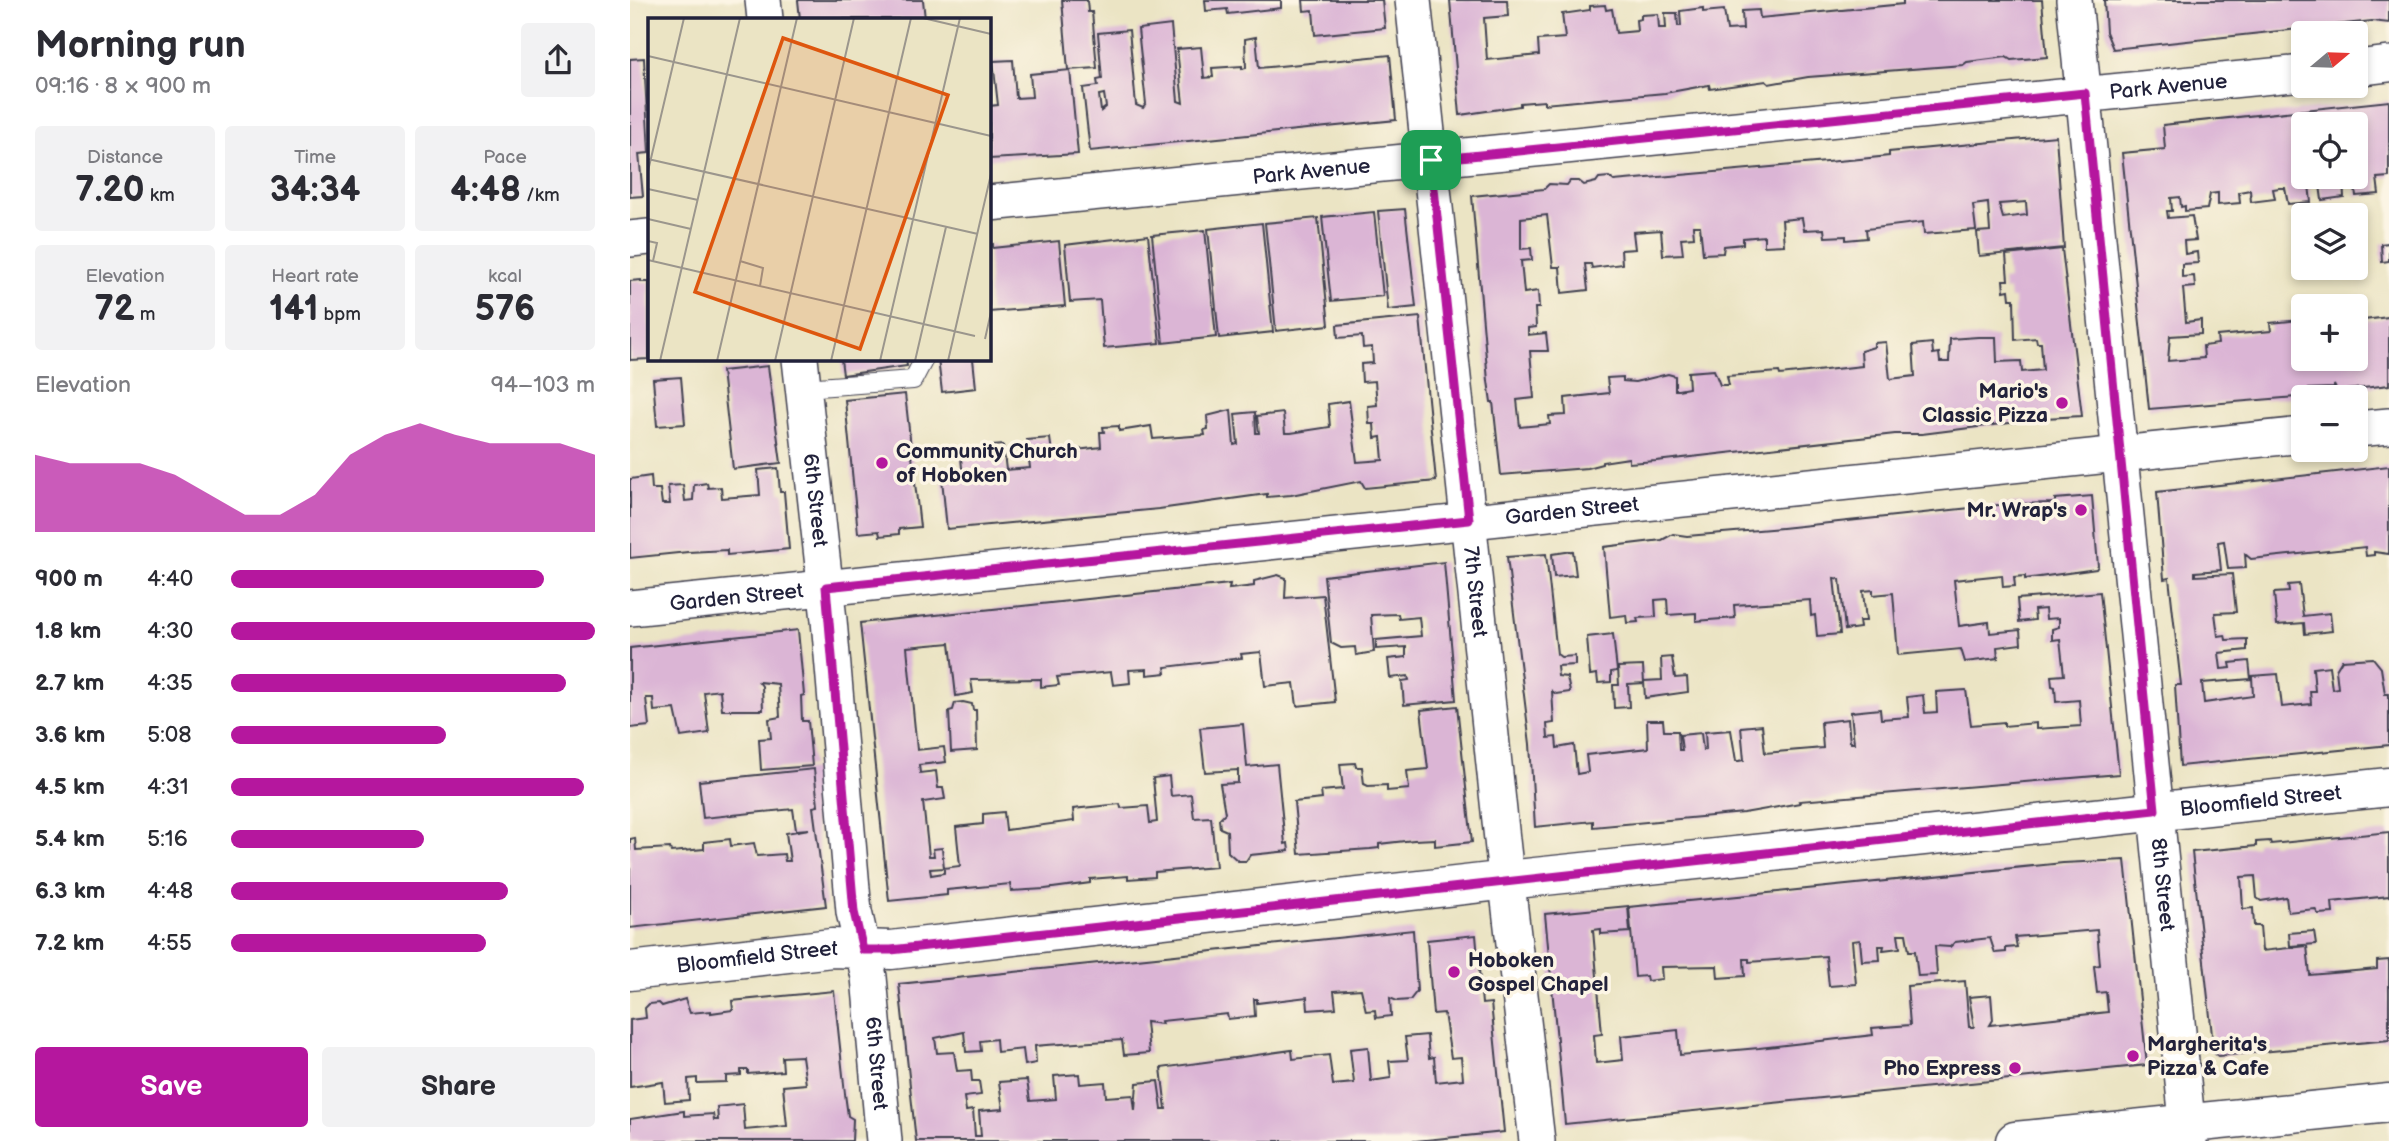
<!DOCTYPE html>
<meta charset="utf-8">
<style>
:root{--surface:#fff;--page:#f2f2f3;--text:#2b2b33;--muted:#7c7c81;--accent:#b5179e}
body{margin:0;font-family:"Balsamiq Sans",sans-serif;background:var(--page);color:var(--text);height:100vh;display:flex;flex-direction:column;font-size:26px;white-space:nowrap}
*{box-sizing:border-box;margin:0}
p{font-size:23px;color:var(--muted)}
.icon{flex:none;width:38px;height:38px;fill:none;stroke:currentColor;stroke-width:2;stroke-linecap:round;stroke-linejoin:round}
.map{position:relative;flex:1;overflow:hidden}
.panel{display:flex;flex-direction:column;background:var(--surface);width:630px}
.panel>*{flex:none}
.needle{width:46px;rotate:71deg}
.tools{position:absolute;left:1661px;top:21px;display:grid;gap:14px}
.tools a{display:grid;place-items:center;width:77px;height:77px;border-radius:7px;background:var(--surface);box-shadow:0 4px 10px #0003;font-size:35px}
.pin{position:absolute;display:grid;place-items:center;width:60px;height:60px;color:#fff;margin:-30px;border-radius:14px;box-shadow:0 4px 10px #0006}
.round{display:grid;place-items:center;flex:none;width:74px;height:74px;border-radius:7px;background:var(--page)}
.head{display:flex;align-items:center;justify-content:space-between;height:119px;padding:0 35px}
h1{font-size:38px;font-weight:700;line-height:52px}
.metrics{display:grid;grid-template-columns:repeat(3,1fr);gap:10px;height:119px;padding:7px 35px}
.metrics div{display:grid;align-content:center;border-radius:7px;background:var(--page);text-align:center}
.metrics b{font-size:35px;font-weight:700}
.metrics small{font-size:19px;font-weight:400}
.metrics p{font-size:19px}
.chart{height:196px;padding:14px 35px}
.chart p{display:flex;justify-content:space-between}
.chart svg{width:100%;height:126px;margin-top:7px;fill:var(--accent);opacity:.7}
.primary-button{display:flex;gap:14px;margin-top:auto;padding:14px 35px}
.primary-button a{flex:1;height:80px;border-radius:7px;background:var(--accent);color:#fff;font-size:28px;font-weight:700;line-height:80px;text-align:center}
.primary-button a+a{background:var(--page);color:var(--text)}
ul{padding:0 35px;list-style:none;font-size:23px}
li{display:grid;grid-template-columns:112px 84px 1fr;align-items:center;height:52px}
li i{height:18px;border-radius:9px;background:var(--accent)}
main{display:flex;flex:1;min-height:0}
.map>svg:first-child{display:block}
</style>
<main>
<section class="panel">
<div class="head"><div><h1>Morning run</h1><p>09:16 · 8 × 900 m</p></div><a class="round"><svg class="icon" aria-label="share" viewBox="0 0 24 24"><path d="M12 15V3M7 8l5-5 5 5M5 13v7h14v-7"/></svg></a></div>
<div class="metrics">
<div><p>Distance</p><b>7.20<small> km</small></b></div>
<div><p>Time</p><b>34:34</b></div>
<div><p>Pace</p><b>4:48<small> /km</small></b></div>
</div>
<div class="metrics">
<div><p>Elevation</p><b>72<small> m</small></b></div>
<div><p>Heart rate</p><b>141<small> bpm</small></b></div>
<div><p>kcal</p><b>576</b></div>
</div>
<div class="chart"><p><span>Elevation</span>94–103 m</p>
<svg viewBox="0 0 160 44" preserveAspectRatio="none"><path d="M0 44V17L10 20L20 20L30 20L40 24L50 31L60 38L70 38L80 31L90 17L100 10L110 6L120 10L130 13L140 13L150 13L160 17V44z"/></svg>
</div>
<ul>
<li><b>900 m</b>4:40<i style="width:86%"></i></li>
<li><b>1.8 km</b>4:30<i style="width:100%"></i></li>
<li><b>2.7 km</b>4:35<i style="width:92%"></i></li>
<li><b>3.6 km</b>5:08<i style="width:59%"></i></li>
<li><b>4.5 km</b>4:31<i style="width:97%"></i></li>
<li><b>5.4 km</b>5:16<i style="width:53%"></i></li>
<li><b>6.3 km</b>4:48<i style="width:76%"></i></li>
<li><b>7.2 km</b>4:55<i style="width:70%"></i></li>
</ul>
<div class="primary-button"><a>Save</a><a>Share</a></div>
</section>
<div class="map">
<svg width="1759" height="1141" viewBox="0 0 1759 1141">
<rect width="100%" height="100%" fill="#fcf5e5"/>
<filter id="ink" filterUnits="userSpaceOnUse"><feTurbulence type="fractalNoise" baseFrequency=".0143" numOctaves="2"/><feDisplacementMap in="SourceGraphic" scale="14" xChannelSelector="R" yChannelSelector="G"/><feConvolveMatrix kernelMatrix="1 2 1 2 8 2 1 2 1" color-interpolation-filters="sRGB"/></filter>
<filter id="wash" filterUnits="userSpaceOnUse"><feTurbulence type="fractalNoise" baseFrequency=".00686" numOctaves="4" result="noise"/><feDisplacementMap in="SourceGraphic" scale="28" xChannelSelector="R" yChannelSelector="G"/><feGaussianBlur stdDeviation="1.57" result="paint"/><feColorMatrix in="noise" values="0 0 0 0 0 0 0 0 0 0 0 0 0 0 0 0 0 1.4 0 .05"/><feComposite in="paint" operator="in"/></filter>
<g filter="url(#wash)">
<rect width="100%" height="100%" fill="#ebe4c4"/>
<g id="blocks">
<!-- building -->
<path fill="#dbb5d5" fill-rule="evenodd" d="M168 0H293L295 19H170Z
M432 0H457L458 12H462L467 68 438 70Z
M575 0H651V8L598 14 597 9 576 11Z
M673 0H752L755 28 685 35 683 10 674 11Z
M820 0H877L878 16 854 18 857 60 909 55 908 40 935 38 932 14 960 10V6L975 5 976 10 982 9 986 33 1007 31 1006 20 1011 19V15L1028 14 1029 28H1036L1035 13H1047L1048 26H1051L1050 11 1073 8V12L1094 10 1097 30 1113 29 1112 11 1129 10 1130 18 1273 4V0H1412L1417 57 1381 60 1376 57 1337 62 1333 65 1178 77 1139 84 1136 81 1080 89 1079 85 1035 93 914 104V101L890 103V106L830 115Z
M1474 0H1759V23L1742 21 1483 49 1476 32Z
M541 25 548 101 553 103 547 49 571 47 574 78 583 77 582 68 612 66V69L616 68 615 39 626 37 629 68 760 55 766 120 460 151 453 88 468 86 467 80 472 79 468 33 499 30 506 105 513 108 516 104 508 29ZM474 94 476 107 471 111 469 95Z
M14 58 19 153 9 154 13 196 0 197V59Z
M383 60 386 98 402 97 400 74 440 70 448 154 359 159V106L368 105 363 61Z
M1759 101V177L1747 178 1749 194 1726 196 1724 180 1713 181 1714 197 1692 200 1690 185 1684 184 1679 185 1681 202 1658 204 1655 188H1649L1643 189 1645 199 1621 202 1620 190 1609 192 1610 203 1588 205V193L1580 194 1577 209 1555 211V206L1551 207 1550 197 1541 198 1542 211H1537L1538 218 1562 216 1566 240 1554 241 1555 254 1567 252 1568 263 1552 264V277L1564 276 1565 287 1553 288 1556 322 1571 320V334L1540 336 1538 361 1574 358 1573 346 1588 344 1587 336 1641 331 1640 323 1670 320 1673 359H1726V321L1759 317V385L1707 391 1704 385V388L1677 389 1678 396 1519 409 1492 153 1535 149 1533 125ZM1673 124H1726V177H1673Z
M1426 136 1434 248 1349 256 1347 232 1360 231 1358 203 1343 205 1346 230 1294 234 1293 222 1236 229 1237 238 1216 240V236L1195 237 1194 229 1174 230 1172 218 1152 220 1154 245 1134 246V236L1113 238V244L1094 246 1093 253 1073 254 1070 226H1063L1064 237 1051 238 1053 254 1033 255 1031 230 1003 232 1005 249 991 250 992 264 962 268 961 264H955L958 290 932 293 930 267H923L917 215 891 218V249L901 248 902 260 891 261 894 293 908 291 909 308H905L906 327 898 328V335L916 333 918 351H900L904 398 887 400 890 427 920 424 919 416 936 415 935 398 979 393 977 378 993 377V381L1005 382 1038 374 1045 376V390H1048L1059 388 1058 372 1084 370 1090 385H1099L1097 376 1149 372 1150 375 1232 366 1231 351 1244 347V343L1256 342 1260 379 1285 376 1283 345 1302 343 1303 354 1309 353 1310 362H1319L1320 339 1348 337H1366L1367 362 1391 361 1392 372 1413 370 1411 343H1407L1406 338 1385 340 1384 299H1380L1379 290 1374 291 1373 280H1378L1376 255 1432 249 1452 416 1395 419V421L1292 434H1265L1026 461 999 463V458L972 462V464L957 468 871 475 863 402H861L858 381 842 196 914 189 919 184 937 185 940 181H949L954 185 966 182 969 178 979 177 984 181 1230 159 1259 156V152ZM1396 202 1397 215 1373 218 1369 204Z
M775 209 786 307 758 310 748 211Z
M744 212 753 296 701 301 692 217Z
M688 218 699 325 646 331 635 223Z
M632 223 643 332 589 338 578 229Z
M575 230 586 337 533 343 522 235Z
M518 235 530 343 474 348 470 300 440 302 435 245Z
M429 241 435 306 359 312V245L363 244V248Z
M1759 243V261L1752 262 1751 244Z
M11 280V282H19V359L0 360V281Z
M790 317 806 481 735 488 731 481 661 495 637 497V494L529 509 317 529 312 479 333 477 331 458 353 456 352 447 373 445 376 470 400 468 397 440 420 438 422 453 471 447 470 432H474L473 427 489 426V431L521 426 523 439 575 435 574 430 578 429 577 416 601 410 604 445 608 444 605 414 625 412 626 433H629L627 416 653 413 655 433H661L700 427 698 404 719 401 727 462 753 460 751 437 745 438 744 424H739L738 406 747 405 745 381 732 382 731 364 743 363 742 347 733 348 732 336 708 338 707 325Z
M211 359H276L277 366 213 375Z
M308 359H343L346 388 312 392Z
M138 366 151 463 103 469 92 371Z
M51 377 55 424 27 426 23 379Z
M275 394 290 527 269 529V534L250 536 249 531 228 533 215 400Z
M1759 466V554L1744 552V555L1736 556 1735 547 1621 559 1615 554 1616 568 1598 569 1594 541 1588 542 1591 570 1565 572V576L1602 574 1606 612 1585 613 1588 636 1595 635 1596 640 1617 639V650L1589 653 1591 669 1601 668 1600 663 1619 661 1621 679 1572 683 1574 703 1623 696 1622 676 1648 674 1652 707 1681 704 1680 691H1685L1683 668 1699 666 1702 689 1708 688 1706 670 1712 660 1743 658 1751 668 1755 694H1759V745L1550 766 1545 685H1551L1539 578 1534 579 1527 492Z
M148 468 150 492H154L159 549 97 555V550L58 552 0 558V479L21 476 22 489H30L32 504H40L38 486 53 485 55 501 63 500 64 485 77 483 78 488 91 487 92 498 130 495 128 470Z
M1462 496 1468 566 1466 569 1395 579V576L1384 577 1385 586 1373 587 1372 575 1324 580 1329 626 1359 622 1360 633 1390 630 1391 644 1367 647 1368 658 1335 662 1331 649 1268 655 1263 593 1243 595V590L1233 591 1236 621H1229L1230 628 1215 630 1210 579 1204 578 1210 634 1187 636 1185 615 1181 616 1180 600 1104 605 1105 618 1066 621V613L1038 615 1037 599 1025 600 1026 617 1007 618 1008 622 997 623 996 615 980 617 974 547 1032 540 1043 534 1057 536 1152 528 1378 504 1425 503V499Z
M943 551 946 575 924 577 922 554Z
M916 554 927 654 931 657 945 656V665L927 666 928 676 937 677 940 692 926 694 922 691 924 723 917 724 918 738 926 737 927 748 944 745 947 774 958 772 956 755 1018 748 1017 720H1033L1034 731H1048L1049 750H1052L1050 735 1071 733 1073 750 1076 749 1075 732 1101 730 1106 761H1109L1114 760 1111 727 1132 725 1135 753 1193 748 1191 722 1218 719 1220 743H1224L1221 712 1250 709 1251 719 1279 717 1277 697 1293 695 1295 713 1307 712 1306 692 1336 690 1341 725 1374 722V726L1406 723V729L1451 726 1449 700 1426 702 1425 687 1422 686 1421 676 1434 675 1430 639 1422 640V629L1429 627V618L1416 619 1415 609 1404 610 1405 620 1389 622 1387 599 1470 592 1489 774 1169 801 1170 803 1114 813 963 827V821L905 827 900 744 877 557Z
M814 562 826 700 774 705 772 681 779 680 778 676 760 678 758 659 776 657V647L746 649V640L791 636 789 617 769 619 768 614 741 615 744 652 726 655 725 647 711 648 701 643 694 576Z
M648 575 656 578 655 598 693 595 705 702 667 706 664 683 635 686 631 652 611 654 612 658 535 667 536 673 517 675V669L499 670 500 683 483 685 481 672 427 677 429 685 411 687V679L341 680 343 693 326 696 320 643 277 647 287 750 314 747 316 762 289 765 290 773 306 771 308 788H313L315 799 293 802 299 856H304L303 849 312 848 314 868 330 866 326 827 353 824V814L374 812 376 830 444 821 443 809 490 804 491 808 518 806 520 823 527 822 523 778 539 776 541 796 561 794 564 818 581 817 586 867 525 872V877L498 879V876L460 879V883L415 889 381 891 380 884 317 890V895L259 901 230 623 600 584 599 589 624 586V581ZM314 868V873L301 875 300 869Z
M1669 584 1673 616 1700 613 1702 631 1675 634 1674 623 1647 625 1644 593 1659 592 1658 585Z
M168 630 174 695 171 696 172 721H178L182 766 131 770 129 739 141 738 139 719 150 717 148 684 129 682 132 686 133 710H92L90 690 74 692 79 733 51 737 45 709 24 711 23 698H16L19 726 0 728V648Z
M983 634 987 671 981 672V682L968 683 967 674 960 675 957 637Z
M1042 657 1045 678 1057 677 1058 692 1015 698 1014 681 1032 680 1031 658Z
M1013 666 1014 683 998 684 999 707 984 708 983 685H989L988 667Z
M333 702 342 704 343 710H346L347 750 321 752 319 711 323 710 325 703Z
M827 706 842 842 805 846V839L784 840 749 844V848L740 849 669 854 664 802 692 799 691 791 713 789 710 764 725 763 726 767H732L734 784 738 786 757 785V791L779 789 777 771 798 769 791 710Z
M613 724 617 767 647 764 655 844 658 843 659 851 620 855 616 861H608L598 852 597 831 590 828 589 819 595 813 590 784 608 783V770L575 772 570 728Z
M184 769 188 806 183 807 196 906 0 928V839L5 838 6 850 40 848 41 852 74 849V842L100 839 101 846 124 843 127 856 154 854 155 861H160L156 833 179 829 166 830 163 809 73 818 69 781Z
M1759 832V896L1702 902 1703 913 1688 914 1685 909 1658 912 1656 897 1631 901 1627 898 1625 876 1611 877 1613 909 1623 908 1624 926H1630L1632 951 1677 946 1680 975 1747 969V961L1759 960V1040L1588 1056 1584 1053 1562 852 1626 846V842L1640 841 1641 844Z
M1495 860 1517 1065 935 1124 915 914 998 906 1000 932 971 934V929L963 930 972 1034 964 1035 966 1063 993 1060 991 1036 1048 1030 1050 1055 1129 1048 1243 1035 1242 1028 1280 1025 1277 986 1335 981 1339 1027H1344L1339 997 1361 995 1363 1020 1360 1025 1478 1012 1476 992 1467 993 1464 966 1470 965 1467 930 1385 937 1387 947 1376 948V952L1365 953 1360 938 1325 942 1320 947 1305 946 1307 975 1288 976 1285 951H1279L1276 934H1268L1270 948 1253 950 1254 946H1249L1250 960 1232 961 1230 940 1222 941 1226 984 1199 986 1196 956 1119 962V959H1114L1115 976 1088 978 1087 966 1031 967 1032 979 1017 981 1016 976 1005 977 999 907 1433 863Z
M783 930 787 991 780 1000 767 1001 760 998 761 1016 746 1018 745 1010 736 1011 731 989 704 991 706 1008 678 1010 677 997 627 1003V999H624L625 1016 598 1019 597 1014 531 1021 532 1024 516 1022 519 1053 494 1055 492 1040 416 1045 405 1046 406 1063 395 1065 393 1049 367 1052 366 1039 350 1041 351 1051 336 1052 334 1032 305 1038 307 1053 324 1052 327 1071 341 1070 342 1081H349L351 1095 334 1097 336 1111 343 1110 345 1136H351L349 1111 373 1109 369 1082 397 1080 400 1101 426 1099 424 1076 449 1074 450 1084 475 1082 476 1097 503 1095 505 1111 507 1083 528 1081 532 1109H536L531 1068 662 1050 663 1059 699 1055 703 1085 724 1083 720 1049 738 1047 741 1081 761 1078 759 1061 778 1060 775 1037 797 1035 799 1058 804 1057 806 1082 833 1079 831 1057 821 1058 814 1013 803 1014 797 940 846 935 852 1004 861 1003 874 1132 786 1141H286L269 984Z
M1684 931 1686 944 1660 946 1659 933Z
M204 991 215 1094 218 1116 223 1119 222 1141H0V1119L54 1111V1116L83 1114 84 1120H88L87 1107 113 1104 115 1130 157 1126 153 1086 176 1084 172 1056 152 1057 153 1071 118 1074V1070H111V1075L96 1076V1082L67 1083V1078L58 1079 59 1100 35 1102 33 1082 0 1087V1020L16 1018 15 1008 19 1004 29 1003 32 1006 55 999 60 1013 81 1011V1013L103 1010 102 1001Z"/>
</g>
</g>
<g filter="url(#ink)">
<use href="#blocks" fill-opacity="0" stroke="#403f50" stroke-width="2"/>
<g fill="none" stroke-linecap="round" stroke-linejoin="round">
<defs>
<path id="service" d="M174 388 283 380 294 359"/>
<g id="minor">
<path d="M133 0 135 19"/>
<path id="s1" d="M783 0 873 849 907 1141"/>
<path id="s2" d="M1444 0 1559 1141"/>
<path d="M1726 68 1759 64"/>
<path id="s3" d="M359 203 1673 73"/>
<path d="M0 239 19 237"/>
<path id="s4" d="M170 359 199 620 224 912 239 977 254 1141"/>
<path d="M1726 429 1759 426"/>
<path id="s5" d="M0 608 1673 435"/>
</g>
<g id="tertiary">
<path id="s6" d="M0 971 202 948 261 950 905 877 1759 787"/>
</g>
<path id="secondary" d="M1385 1141 1759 1103"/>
</defs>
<!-- service casing -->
<use href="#service" stroke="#403f50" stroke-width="20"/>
<!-- minor casing -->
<use href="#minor" stroke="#403f50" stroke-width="38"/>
<!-- tertiary casing -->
<use href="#tertiary" stroke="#403f50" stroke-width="41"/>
<!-- secondary casing -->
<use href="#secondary" stroke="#403f50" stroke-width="41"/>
<!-- service -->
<use href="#service" stroke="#fff" stroke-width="18"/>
<!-- minor -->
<use href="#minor" stroke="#fff" stroke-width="35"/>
<!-- tertiary -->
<use href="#tertiary" stroke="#fff" stroke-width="38"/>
<!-- secondary -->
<use href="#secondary" stroke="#fff" stroke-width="38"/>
</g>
</g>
<g fill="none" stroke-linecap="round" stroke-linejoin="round" filter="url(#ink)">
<defs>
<path id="route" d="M1455 93 1525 810 261 950H233L224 912 196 587 839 520 801 160Z"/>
</defs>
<!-- route casing -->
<use href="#route" stroke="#fff" stroke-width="14"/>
<!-- route -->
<use href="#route" stroke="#b5179e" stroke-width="9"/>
</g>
<!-- markers -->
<g fill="#b5179e" stroke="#fcf5e5" stroke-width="2.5">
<circle cx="1432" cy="403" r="7"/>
<circle cx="252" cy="463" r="7"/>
<circle cx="1451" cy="510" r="7"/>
<circle cx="824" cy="972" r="7"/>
<circle cx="1503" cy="1056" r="7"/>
<circle cx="1385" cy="1068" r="7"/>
</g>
<g text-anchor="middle" stroke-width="7" stroke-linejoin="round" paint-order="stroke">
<!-- street labels -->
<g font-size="21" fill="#22223b" stroke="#fcf5e5">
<text dy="7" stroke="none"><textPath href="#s3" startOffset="1185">Park Avenue</textPath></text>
<text dy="7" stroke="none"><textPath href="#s3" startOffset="324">Park Avenue</textPath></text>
<text dy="7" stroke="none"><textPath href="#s4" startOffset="142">6th Street</textPath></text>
<text dy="7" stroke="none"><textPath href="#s5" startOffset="947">Garden Street</textPath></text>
<text dy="7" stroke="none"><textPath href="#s1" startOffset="595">7th Street</textPath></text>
<text dy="7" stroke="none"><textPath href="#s5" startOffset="107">Garden Street</textPath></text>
<text dy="7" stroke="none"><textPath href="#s6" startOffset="1640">Bloomfield Street</textPath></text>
<text dy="7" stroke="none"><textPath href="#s2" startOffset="889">8th Street</textPath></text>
<text dy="7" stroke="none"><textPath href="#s6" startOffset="128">Bloomfield Street</textPath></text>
<text dy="7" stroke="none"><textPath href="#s4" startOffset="709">6th Street</textPath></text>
</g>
<!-- poi labels -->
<g font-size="21" font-weight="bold" fill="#22223b" stroke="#fcf5e5" text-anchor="end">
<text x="1418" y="398">Mario's<tspan x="1418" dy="24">Classic Pizza</tspan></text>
<text x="266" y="458" text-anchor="start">Community Church<tspan x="266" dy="24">of Hoboken</tspan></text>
<text x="1437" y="517">Mr. Wrap's</text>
<text x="838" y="967" text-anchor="start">Hoboken<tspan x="838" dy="24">Gospel Chapel</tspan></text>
<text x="1517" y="1051" text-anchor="start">Margherita's<tspan x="1517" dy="24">Pizza &amp; Cafe</tspan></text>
<text x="1371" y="1075">Pho Express</text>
</g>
</g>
<!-- overview -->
<g transform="translate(18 18)">
<rect width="343" height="343" fill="#ebe4c4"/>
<path fill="none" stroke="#9b968d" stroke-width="2" d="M275 0 343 16M0 38 343 118M0 141 330 216M0 153 36 0M0 171 50 182M0 201 43 211M0 223 9 225 5 243M0 242 327 318M92 243 115 250 112 268M337 321 343 294M12 343 92 0M69 343 149 0M127 343 206 0M183 343 263 0M232 343 312 0M267 343 298 209M300 343 343 156"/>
<path fill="#de560e" fill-opacity="0.15" stroke="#de560e" stroke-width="3.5" d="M135 20 300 77 212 331 47 274Z"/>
<rect width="343" height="343" fill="none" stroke="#22223b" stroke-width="3.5"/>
</g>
</svg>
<div class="tools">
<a><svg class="needle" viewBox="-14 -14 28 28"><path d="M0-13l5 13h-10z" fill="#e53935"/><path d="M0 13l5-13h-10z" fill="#7c7c81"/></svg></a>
<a><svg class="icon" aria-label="locate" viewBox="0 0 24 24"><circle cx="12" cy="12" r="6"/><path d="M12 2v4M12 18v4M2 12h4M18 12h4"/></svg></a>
<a><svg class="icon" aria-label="layers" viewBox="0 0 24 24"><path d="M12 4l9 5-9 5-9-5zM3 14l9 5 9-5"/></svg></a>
<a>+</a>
<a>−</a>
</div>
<div class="pin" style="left:801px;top:160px;background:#1e9e55"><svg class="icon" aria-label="arrive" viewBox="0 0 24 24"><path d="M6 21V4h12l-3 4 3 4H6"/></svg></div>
</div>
</main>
